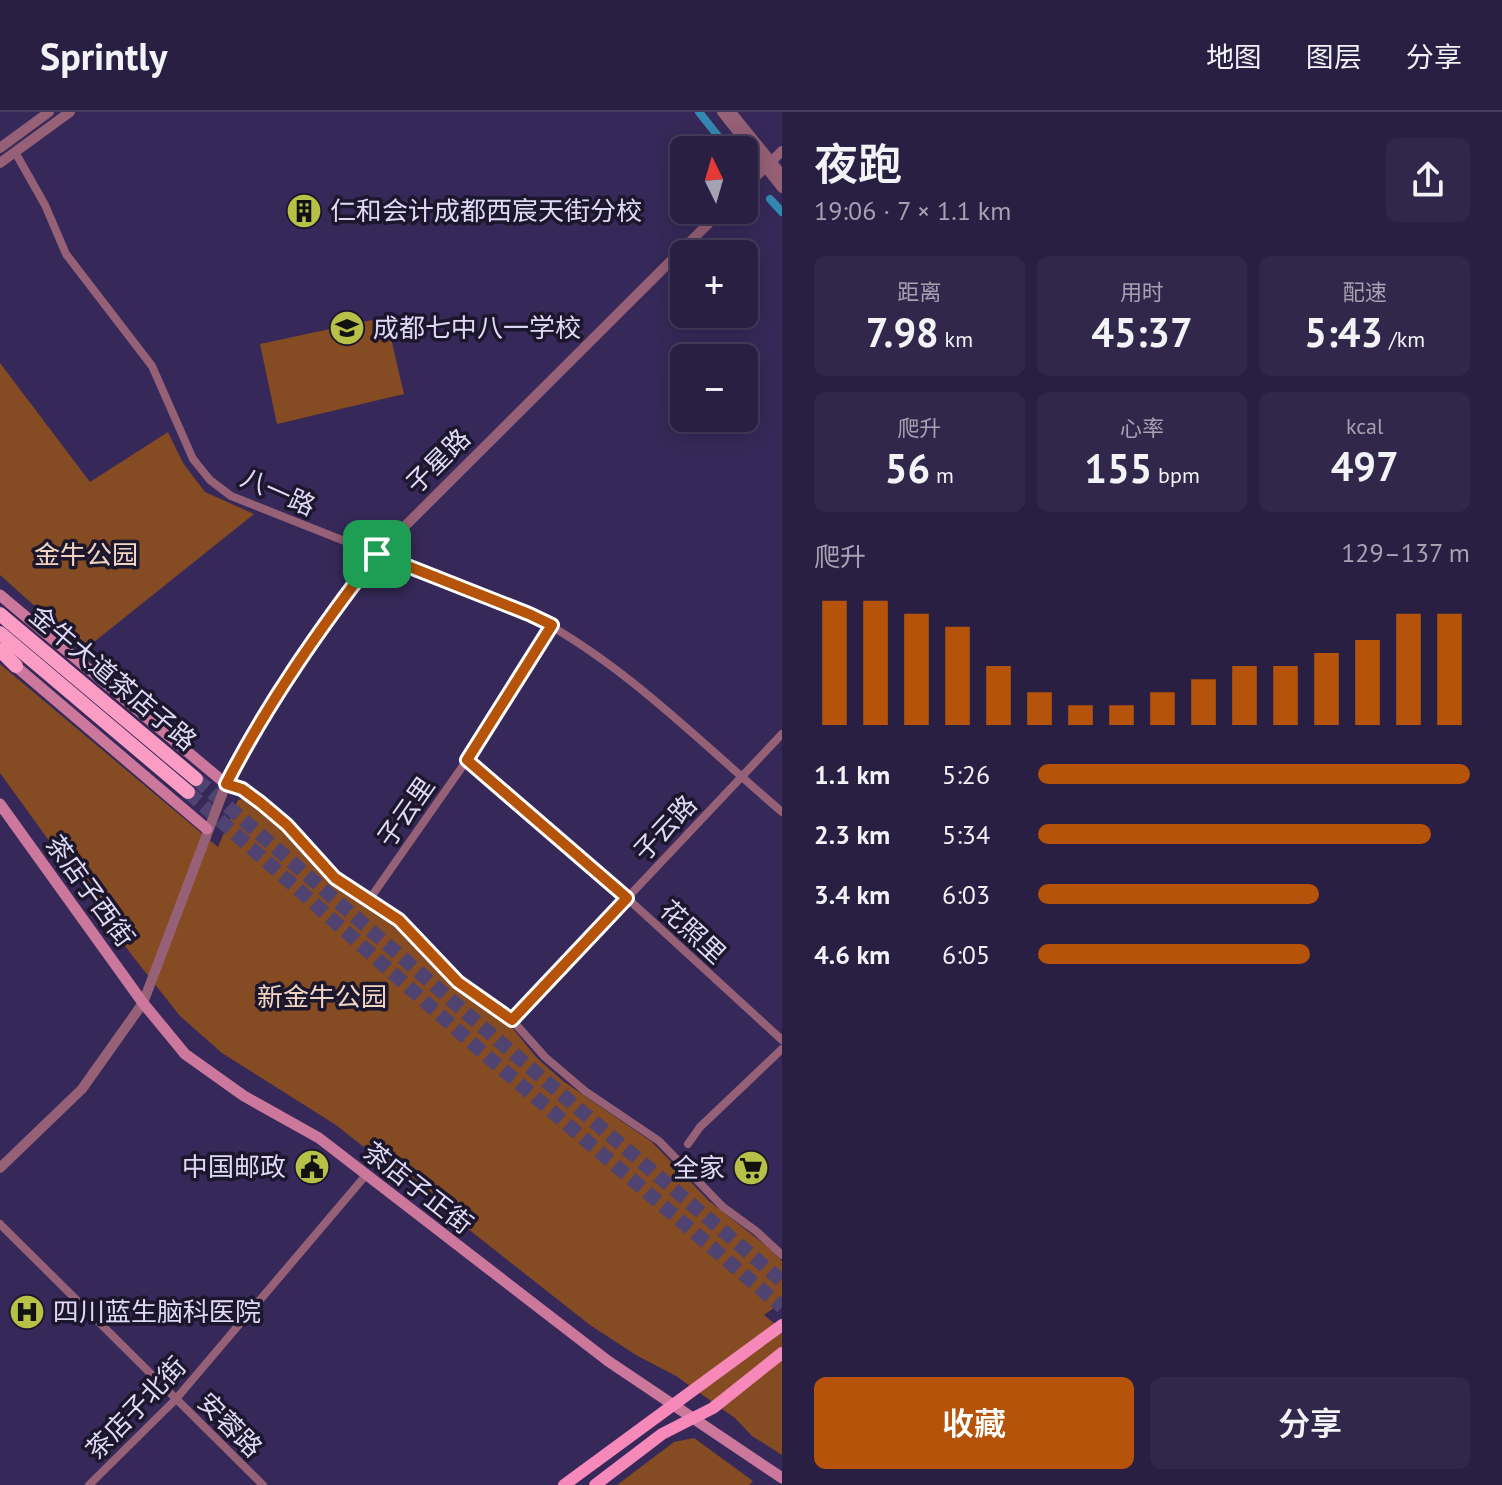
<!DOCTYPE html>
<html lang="zh">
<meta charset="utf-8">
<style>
:root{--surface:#281f43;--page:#30274a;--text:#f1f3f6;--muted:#a5a2b2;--line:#443d5c;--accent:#b45309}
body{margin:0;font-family:"PT Sans","Noto Sans SC",sans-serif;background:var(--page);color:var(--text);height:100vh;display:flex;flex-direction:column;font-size:30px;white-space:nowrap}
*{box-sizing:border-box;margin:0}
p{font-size:26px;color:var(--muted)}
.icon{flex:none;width:44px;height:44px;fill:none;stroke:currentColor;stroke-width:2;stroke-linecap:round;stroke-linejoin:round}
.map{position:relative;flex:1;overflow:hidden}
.drawer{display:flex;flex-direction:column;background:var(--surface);width:720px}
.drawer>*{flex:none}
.needle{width:52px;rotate:355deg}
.fabs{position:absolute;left:670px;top:24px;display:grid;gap:16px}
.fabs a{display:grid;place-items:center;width:88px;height:88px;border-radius:12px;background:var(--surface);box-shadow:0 4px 20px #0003,0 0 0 2px var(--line);font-size:40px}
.pin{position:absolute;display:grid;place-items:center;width:68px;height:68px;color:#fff;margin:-34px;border-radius:16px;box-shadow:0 4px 12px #0006}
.round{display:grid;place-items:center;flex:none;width:84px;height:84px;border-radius:12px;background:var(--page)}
.head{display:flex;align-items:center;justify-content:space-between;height:136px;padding:0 32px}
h1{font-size:44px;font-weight:600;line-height:60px}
.metrics{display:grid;grid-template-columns:repeat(3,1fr);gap:12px;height:136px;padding:8px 32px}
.metrics div{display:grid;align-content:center;border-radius:12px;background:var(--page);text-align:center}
.metrics b{font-size:40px;font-weight:600}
.metrics small{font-size:22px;font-weight:400}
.metrics p{font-size:22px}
.chart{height:224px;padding:16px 32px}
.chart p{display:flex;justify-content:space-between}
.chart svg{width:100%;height:144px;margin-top:8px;stroke:var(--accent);stroke-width:6}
.cta{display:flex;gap:16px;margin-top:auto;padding:16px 32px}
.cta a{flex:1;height:92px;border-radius:12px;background:var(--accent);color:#fff;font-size:32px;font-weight:600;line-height:92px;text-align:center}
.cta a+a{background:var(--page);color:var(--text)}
ul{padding:0 32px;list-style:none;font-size:26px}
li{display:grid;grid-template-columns:128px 96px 1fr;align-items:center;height:60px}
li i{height:20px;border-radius:10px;background:var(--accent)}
header{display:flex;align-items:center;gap:48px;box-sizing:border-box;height:112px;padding:0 40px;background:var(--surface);border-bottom:2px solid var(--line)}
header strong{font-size:38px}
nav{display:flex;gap:44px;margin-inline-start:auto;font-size:28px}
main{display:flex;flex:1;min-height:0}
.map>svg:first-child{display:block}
</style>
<header>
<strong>Sprintly</strong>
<nav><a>地图</a><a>图层</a><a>分享</a></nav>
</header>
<main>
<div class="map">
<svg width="782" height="1373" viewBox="0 0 782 1373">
<rect width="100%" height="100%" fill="#362959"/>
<!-- green -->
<path fill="#854b22" d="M386 205 404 282 277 312 260 232Z
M0 251 90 370 168 320 183 351 205 380 254 402 84 538 0 463Z
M0 552 218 735 238 688 247 686 291 727 330 771 399 816 461 880 510 913 537 946 563 969 652 1030 709 1089 769 1136 782 1149V1190L764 1203 782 1218V1343L752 1324 735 1306 676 1264 636 1243 590 1213 336 1013 222 941 180 904 131 842 0 661Z
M694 1326 753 1369 749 1373H617L674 1330Z"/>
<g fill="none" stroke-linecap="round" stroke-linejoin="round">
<!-- canal -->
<path stroke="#3489b2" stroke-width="8" d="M699 0 729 38
M770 87 782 100"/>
<!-- trunk-tunnel -->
<path stroke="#4f4371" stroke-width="14" stroke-dasharray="14 7" stroke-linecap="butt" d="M196 667 494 925 782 1169
M188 680 481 939 782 1195"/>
<!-- minor -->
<path stroke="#966076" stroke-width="8" d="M15 40 45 93 66 142 152 254 193 347 210 368 231 384 529 502C624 551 701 631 782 700
M467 648 627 786 782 928
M226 672 242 677 287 713 335 766 399 808 458 870 512 908 545 945 585 979 659 1029 723 1095 756 1119 782 1143
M369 788 467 648 552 513
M512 908 782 622
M688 1032 700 1015 782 937
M0 1112 263 1373
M89 1373 176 1287 366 1063"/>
<!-- tertiary -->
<path stroke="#966076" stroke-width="10" d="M722 0 782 76
M731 0 782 63
M0 36 49 0
M0 51 70 0
M744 76 782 39
M0 1056 82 977 143 891 226 672C268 590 320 515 377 442L722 98"/>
<!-- secondary -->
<path stroke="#cc779c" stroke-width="11" d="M0 483 226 672
M12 551 207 717
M0 692 143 891 185 942 244 984 319 1026 608 1249 782 1366"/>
<!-- primary -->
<path stroke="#f689b9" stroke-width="12" d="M564 1373 782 1213
M595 1373 662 1322 713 1296 782 1241"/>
<!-- trunk -->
<path stroke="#fa9cc4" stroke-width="14" d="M0 502 196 667
M0 521 188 680
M0 538 16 554"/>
</g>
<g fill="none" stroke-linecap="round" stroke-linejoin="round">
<defs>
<path id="route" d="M377 442 529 502 552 513 467 648 627 786 512 908 458 870 399 808 335 766 287 713 261 691 242 677 226 672C268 590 321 515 377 442Z"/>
</defs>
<!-- route casing -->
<use href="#route" stroke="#fff" stroke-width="16"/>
<!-- route -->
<use href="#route" stroke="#b45309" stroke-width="10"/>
</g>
<!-- icons -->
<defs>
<symbol id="building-disc" viewBox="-11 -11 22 22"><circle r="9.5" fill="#b8c147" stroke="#1c172c"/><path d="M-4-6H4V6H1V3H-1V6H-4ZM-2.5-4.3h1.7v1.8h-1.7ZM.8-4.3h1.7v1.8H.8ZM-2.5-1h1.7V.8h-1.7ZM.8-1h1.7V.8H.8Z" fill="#111"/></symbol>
<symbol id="school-disc" viewBox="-11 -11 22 22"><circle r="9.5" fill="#b8c147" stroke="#1c172c"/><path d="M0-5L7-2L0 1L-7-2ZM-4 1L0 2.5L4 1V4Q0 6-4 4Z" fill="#111"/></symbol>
<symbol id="civic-disc" viewBox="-11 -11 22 22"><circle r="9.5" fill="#b8c147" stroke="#1c172c"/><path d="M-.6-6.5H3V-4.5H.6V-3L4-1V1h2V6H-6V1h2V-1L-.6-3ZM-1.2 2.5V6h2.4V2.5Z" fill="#111"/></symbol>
<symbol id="supermarket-disc" viewBox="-11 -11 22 22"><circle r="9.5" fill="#b8c147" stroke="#1c172c"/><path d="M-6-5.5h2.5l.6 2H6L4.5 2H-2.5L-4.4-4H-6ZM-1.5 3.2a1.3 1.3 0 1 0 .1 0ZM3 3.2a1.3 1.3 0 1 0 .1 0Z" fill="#111"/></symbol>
<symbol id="hospital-disc" viewBox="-11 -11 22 22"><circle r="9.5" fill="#b8c147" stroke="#1c172c"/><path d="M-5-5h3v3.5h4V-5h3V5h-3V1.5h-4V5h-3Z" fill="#111"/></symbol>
</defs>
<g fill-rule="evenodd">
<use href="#building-disc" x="284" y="79" width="40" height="40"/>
<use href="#school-disc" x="327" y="196" width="40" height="40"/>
<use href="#civic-disc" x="292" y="1035" width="40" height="40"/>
<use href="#supermarket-disc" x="731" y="1036" width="40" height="40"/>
<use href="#hospital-disc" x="7" y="1180" width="40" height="40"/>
</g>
<g text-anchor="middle" stroke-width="7" stroke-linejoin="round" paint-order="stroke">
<!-- poi labels -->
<g font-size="26" fill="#ded9f7" stroke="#1c172c" text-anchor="start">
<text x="330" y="108">仁和会计成都西宸天街分校</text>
<text x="373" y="225">成都七中八一学校</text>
<text x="286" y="1064" text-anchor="end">中国邮政</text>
<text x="725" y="1065" text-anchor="end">全家</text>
<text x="53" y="1209">四川蓝生脑科医院</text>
</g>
<!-- street labels -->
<g font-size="26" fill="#ded9f7" stroke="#1c172c">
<text transform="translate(438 349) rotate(-45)" y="9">子星路</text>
<text transform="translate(278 380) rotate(24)" y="9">八一路</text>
<text transform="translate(113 566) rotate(40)" y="9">金牛大道茶店子路</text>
<text transform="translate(406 700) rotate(-55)" y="9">子云里</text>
<text transform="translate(665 716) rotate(-47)" y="9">子云路</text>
<text transform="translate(90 779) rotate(54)" y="9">茶店子西街</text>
<text transform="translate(693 820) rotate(43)" y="9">花照里</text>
<text transform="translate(418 1076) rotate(38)" y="9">茶店子正街</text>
<text transform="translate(136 1296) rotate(-46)" y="9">茶店子北街</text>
<text transform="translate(230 1313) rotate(45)" y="9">安蓉路</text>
</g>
<!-- park labels -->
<g font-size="26" fill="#f1d5c3" stroke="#1c172c">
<text x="86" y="452">金牛公园</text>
<text x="322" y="894">新金牛公园</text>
</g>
</g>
</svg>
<div class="fabs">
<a><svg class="needle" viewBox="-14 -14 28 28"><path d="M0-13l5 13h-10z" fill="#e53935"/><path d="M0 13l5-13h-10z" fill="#a5a2b2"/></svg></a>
<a>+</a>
<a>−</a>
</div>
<div class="pin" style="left:377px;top:442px;background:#1e9e55"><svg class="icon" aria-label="arrive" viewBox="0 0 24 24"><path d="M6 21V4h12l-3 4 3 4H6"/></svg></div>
</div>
<section class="drawer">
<div class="head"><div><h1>夜跑</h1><p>19:06 · 7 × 1.1 km</p></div><a class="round"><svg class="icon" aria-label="share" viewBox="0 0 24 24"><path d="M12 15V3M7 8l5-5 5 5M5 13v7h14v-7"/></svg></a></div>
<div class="metrics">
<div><p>距离</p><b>7.98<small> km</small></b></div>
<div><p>用时</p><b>45:37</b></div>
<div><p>配速</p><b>5:43<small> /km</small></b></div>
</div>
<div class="metrics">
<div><p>爬升</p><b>56<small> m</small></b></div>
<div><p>心率</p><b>155<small> bpm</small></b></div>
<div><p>kcal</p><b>497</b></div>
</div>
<div class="chart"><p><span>爬升</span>129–137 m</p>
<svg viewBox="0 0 160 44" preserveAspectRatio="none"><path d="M5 44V6M15 44V6M25 44V10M35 44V14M45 44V26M55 44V34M65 44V38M75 44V38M85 44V34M95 44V30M105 44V26M115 44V26M125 44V22M135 44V18M145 44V10M155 44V10"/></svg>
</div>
<ul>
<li><b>1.1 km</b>5:26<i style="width:100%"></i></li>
<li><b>2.3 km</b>5:34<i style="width:91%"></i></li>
<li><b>3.4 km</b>6:03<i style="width:65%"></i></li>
<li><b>4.6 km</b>6:05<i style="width:63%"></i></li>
</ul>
<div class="cta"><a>收藏</a><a>分享</a></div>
</section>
</main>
